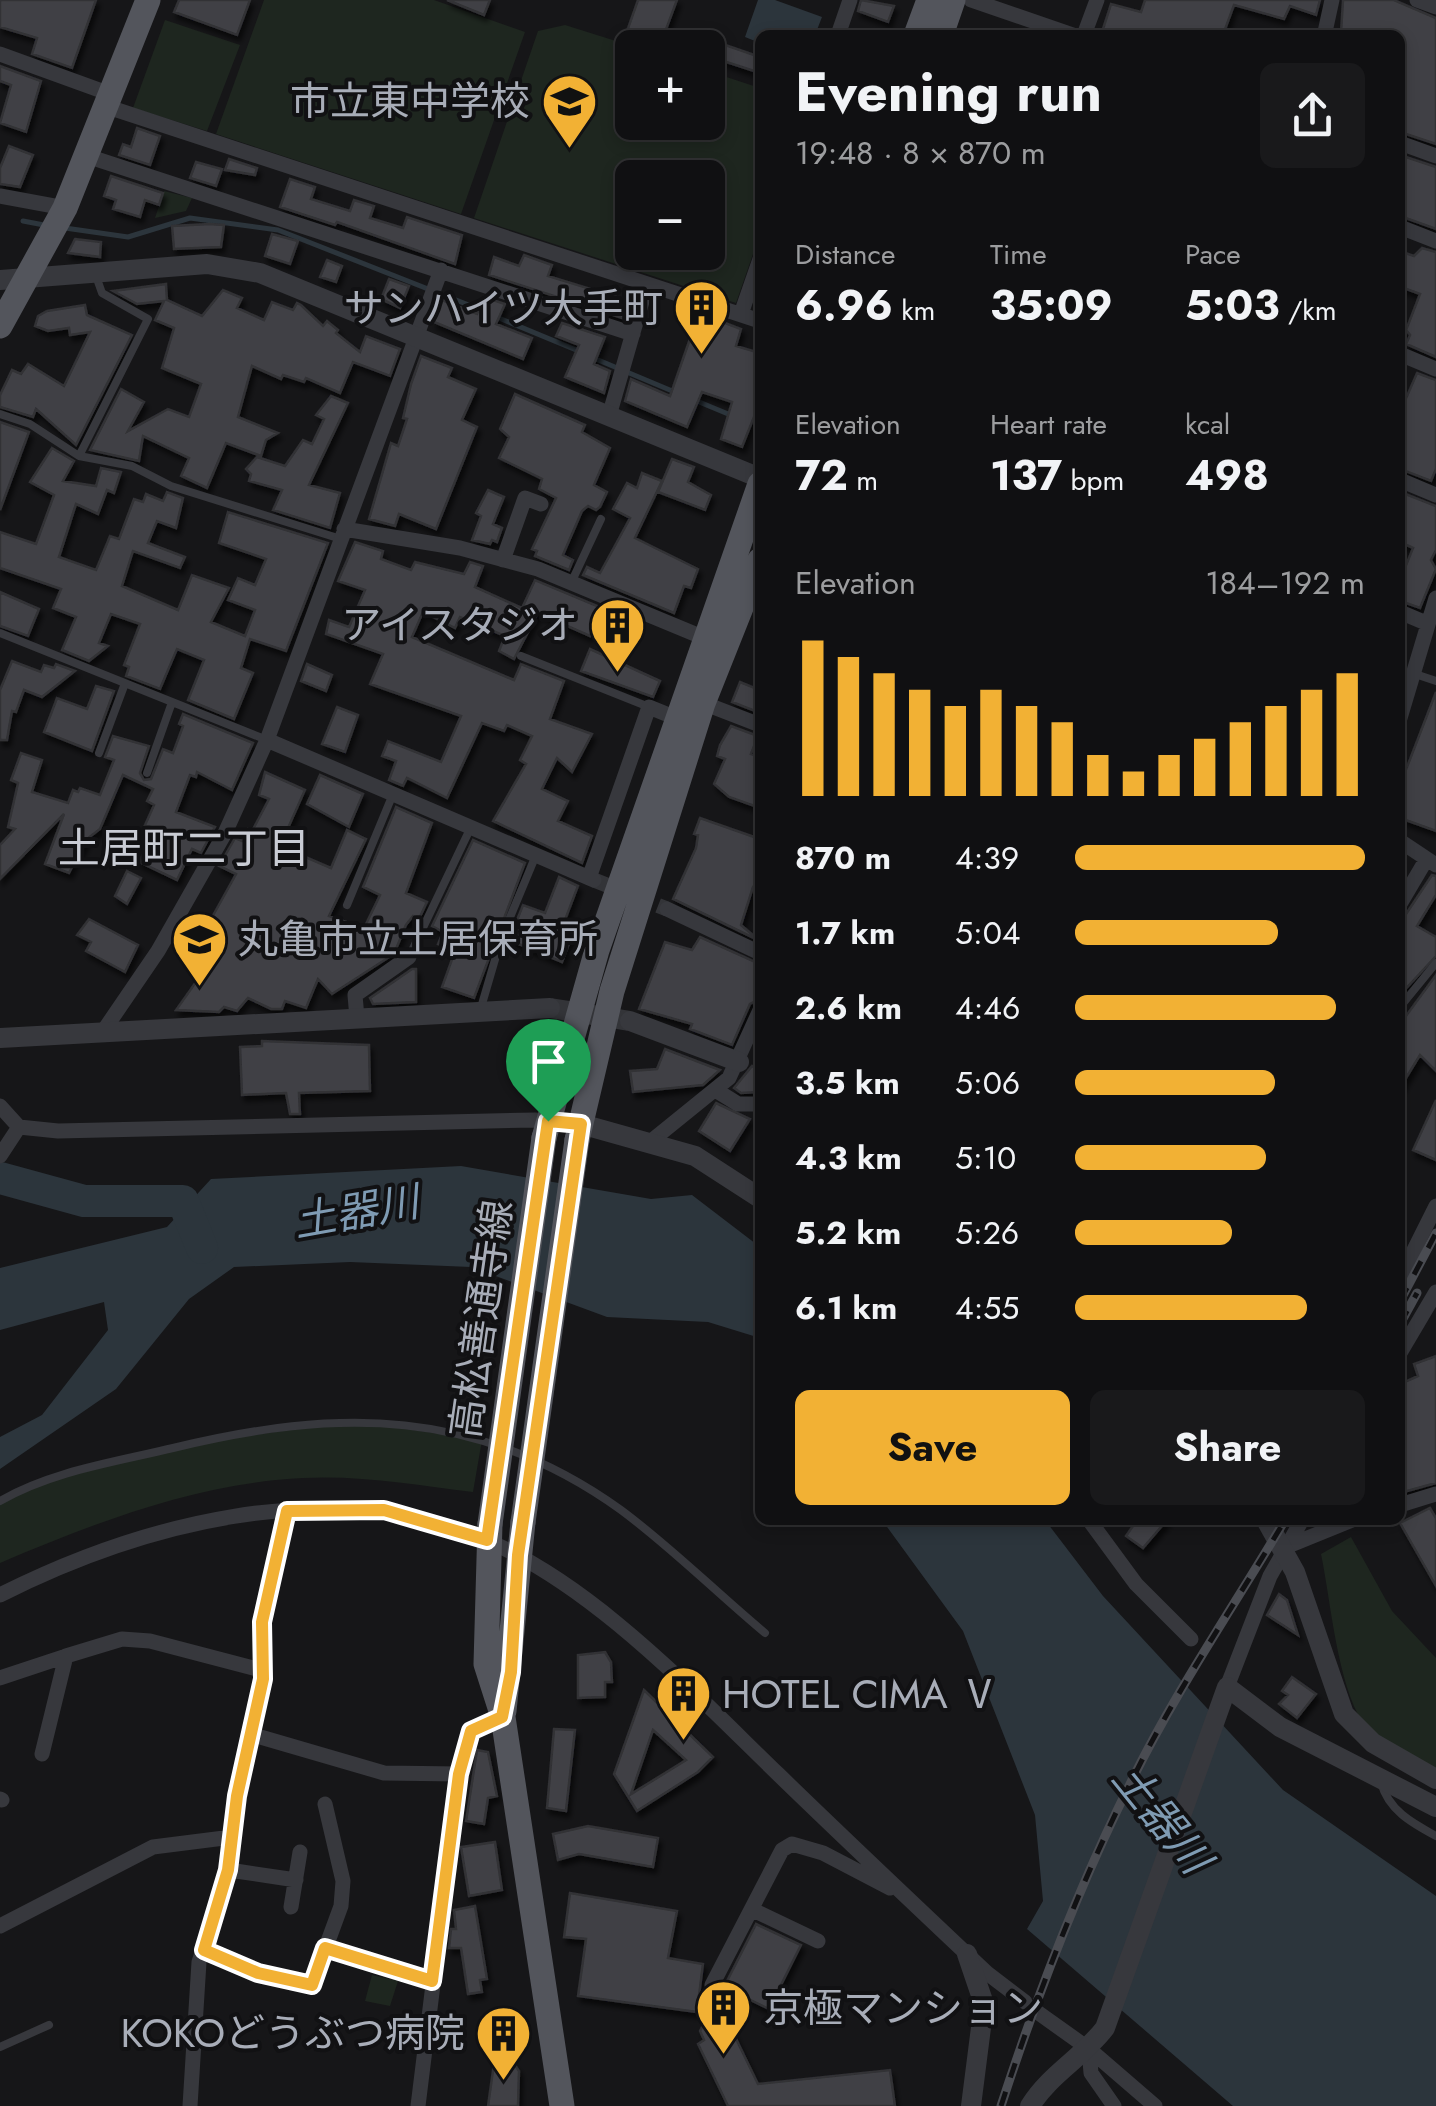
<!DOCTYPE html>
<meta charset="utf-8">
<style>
:root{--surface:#101012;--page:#19191b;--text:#f1f3f6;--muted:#9c9d9f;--line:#303032;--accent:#f2b134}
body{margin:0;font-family:Jost,"Noto Sans JP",sans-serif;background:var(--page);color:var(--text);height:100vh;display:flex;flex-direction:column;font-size:38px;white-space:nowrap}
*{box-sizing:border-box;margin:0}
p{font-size:32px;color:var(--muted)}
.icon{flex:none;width:55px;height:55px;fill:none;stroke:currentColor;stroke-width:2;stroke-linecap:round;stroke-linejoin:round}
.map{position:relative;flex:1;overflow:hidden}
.panel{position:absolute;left:755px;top:30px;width:650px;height:1495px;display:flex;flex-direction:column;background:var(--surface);border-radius:15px;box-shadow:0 5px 15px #0003,0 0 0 2px var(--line)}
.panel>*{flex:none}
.tools{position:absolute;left:615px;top:30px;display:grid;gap:20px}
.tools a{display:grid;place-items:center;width:110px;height:110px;border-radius:15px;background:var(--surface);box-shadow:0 5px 15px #0003,0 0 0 2px var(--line);font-size:50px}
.pin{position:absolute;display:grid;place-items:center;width:85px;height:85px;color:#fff;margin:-102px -42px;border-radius:50% 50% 50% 0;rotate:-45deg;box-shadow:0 0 10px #0007}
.pin .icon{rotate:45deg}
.round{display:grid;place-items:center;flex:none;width:105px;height:105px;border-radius:15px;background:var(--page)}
.summary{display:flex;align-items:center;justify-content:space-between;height:170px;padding:0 40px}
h1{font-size:55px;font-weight:700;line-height:75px}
.stats{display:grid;grid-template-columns:repeat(3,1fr);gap:15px;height:170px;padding:10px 40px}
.stats div{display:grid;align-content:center}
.stats b{font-size:42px;font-weight:700}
.stats small{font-size:28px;font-weight:400}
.stats p{font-size:28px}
.chart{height:280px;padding:20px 40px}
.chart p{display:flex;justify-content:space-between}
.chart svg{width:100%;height:180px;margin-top:10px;stroke:var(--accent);stroke-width:6}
.action{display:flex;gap:20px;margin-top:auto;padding:20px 40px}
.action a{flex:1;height:115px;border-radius:15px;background:var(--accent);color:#111;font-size:40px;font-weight:700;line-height:115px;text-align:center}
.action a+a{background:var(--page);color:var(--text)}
ul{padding:0 40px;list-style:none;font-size:32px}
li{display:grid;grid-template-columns:160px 120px 1fr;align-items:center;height:75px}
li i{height:25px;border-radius:12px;background:var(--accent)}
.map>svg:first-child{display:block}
</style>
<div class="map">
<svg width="1436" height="2106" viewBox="0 0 1436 2106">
<defs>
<filter id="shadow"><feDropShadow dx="3" dy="5.5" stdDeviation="2.5" flood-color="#0009"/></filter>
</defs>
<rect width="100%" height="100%" fill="#161618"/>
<!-- green -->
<path fill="#1e261f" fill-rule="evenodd" d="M264 0H434L525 32 461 214 216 134Z
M165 20 240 45 207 131 133 108Z
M565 25 635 47 632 122H708V71L760 88V234L736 303 474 218 538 31ZM632 178H708V252H632Z
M164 191 192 198 186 211 155 218Z
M350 1421 482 1440 473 1492C417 1485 360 1475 303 1478 198 1483 96 1522 0 1563V1501L27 1485 186 1445Z
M1351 1537 1392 1611 1436 1658V1769C1414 1760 1376 1743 1363 1723 1337 1683 1331 1602 1321 1554Z
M372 1975 398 1981 390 2006 365 2001Z"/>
<!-- water -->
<path fill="#2c353c" d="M758 0H775L822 17 815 35H760V43L745 37Z
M461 1166 651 1199 692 1195 760 1247V1338L708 1322 607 1317 471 1267 350 1262 234 1267 189 1299 116 1389 0 1469V1437L42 1415 108 1330 104 1302 0 1330V1268L167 1227 211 1179Z
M882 1520H1045L1103 1596 1283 1790 1436 1896V2106H1233L1027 1929 1043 1901 1035 1815 963 1631Z"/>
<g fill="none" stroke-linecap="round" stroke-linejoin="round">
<!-- stream -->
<path stroke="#2c353c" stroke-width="5" d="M23 221 44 225
M65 228 128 237 190 218 278 230 484 311
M494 316 581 352
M591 357 677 393
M692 399 733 416"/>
<!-- river -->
<path stroke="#2c353c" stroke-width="32" d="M0 1178 84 1201H183L202 1248"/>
</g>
<!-- building -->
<path fill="#404145" stroke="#303034" stroke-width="2.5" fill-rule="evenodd" filter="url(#shadow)" d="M0 0H96L72 68 32 54 37 38 0 27Z
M179 0H250L237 35 174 12Z
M447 0H490L484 15Z
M638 0H677L661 43 627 31Z
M861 0 894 6 888 22 858 11Z
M1145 0H1320L1316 15 1290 6 1284 19 1234 5 1223 35H1101L1111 4 1141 12Z
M1343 0H1394L1436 18V144L1400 132V35L1341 32Z
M708 39 760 57V73L708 56Z
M0 66 41 81 26 132 0 123 11 85 0 81Z
M137 128 160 136 150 165 119 155 123 144 131 147Z
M9 146 33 155 20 187 0 184V168Z
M1400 155 1436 167V229L1400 216Z
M229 159 257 168 255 175 225 170Z
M196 162 222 169 216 186 190 178Z
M111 176 163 193 159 205 145 200 140 217 113 209 116 200 104 196Z
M290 179 315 187 311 199 350 211 354 200 374 206 370 218 403 228 407 217 462 235 455 264 337 222 335 225 280 207Z
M209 224 224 225 221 247 174 249 172 226Z
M272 234 298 241 290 264 265 256Z
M75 239 101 242 100 257 68 253Z
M1422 248 1436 252V357L1406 344 1410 335 1406 330 1420 294 1401 287 1400 251 1414 256Z
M524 255 552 265 548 276 630 301 625 319 489 275 494 257 519 266Z
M327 260 342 266 336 282 320 277Z
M389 279 409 286 400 308 381 299Z
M166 284 167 300 202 316 223 290 242 298 237 308 264 320 272 302 293 310 297 303 301 305 323 326 327 321 338 330 336 333 360 352 366 336 400 349 390 376 353 362 340 393 306 378 304 382 283 375 281 379 252 366 238 417 278 433 266 440 261 456 226 443 207 488 181 476 189 458 143 436 139 461 90 450 121 389 144 402 128 431 168 409 189 417 201 384 162 368 174 328 155 320 164 301 137 304 113 291Z
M484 297 505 304 496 324 532 338 523 359 434 322 442 300 477 314Z
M85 305 87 315 132 335 76 445 36 409 33 417 0 407V395L12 370 21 374 28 364 64 386 90 332 70 335 69 328 48 331 35 326 38 316 47 311Z
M699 313 741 329 736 346 760 353V402L742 447 721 439 732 402 702 392 687 427 625 401 631 379 670 396Z
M562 323 605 337 594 364 610 371 604 393 565 377 579 345 556 336Z
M421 356 452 368 448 377 476 389 462 420 477 427 436 529 399 514 395 526 369 519 391 443 398 446 407 419 403 418 411 384Z
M1417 373 1436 380V469L1431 481 1400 469V412Z
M515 394 585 425 582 432 610 448 594 485 607 492 600 507 596 510 588 506 582 511 563 555 573 560 569 570 535 556 537 551 532 549 556 498 539 489 542 479 499 458 509 437 500 429Z
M331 396 348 403 309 485 340 493 330 528 273 510 282 490 249 481 251 474 246 469 257 457 285 466 303 440 312 444 324 419 316 415Z
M0 422 29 432 0 510Z
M52 448 74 461 63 481 96 486 101 468 121 472 114 493 107 490 98 514 76 504 59 557 96 570 110 536 119 539 134 499 143 502 146 494 163 501 167 492 183 498 176 528 157 521 148 543 185 557 180 568 133 551 122 586 178 610 192 575 229 588 211 622 245 636 255 610 228 600 238 578 255 585 266 559 219 543 228 512 328 543 286 651 250 639 241 668 253 673 234 719 188 700 204 660 177 649 160 689 126 676 129 667 124 665 140 624 111 614 99 643 108 646 89 661 62 650 76 617 53 608 61 589 0 568V532L36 544 54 495 30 482Z
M672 459 694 467 688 482 711 495 705 510 658 492Z
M642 473 662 481 635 538 698 569 691 588 684 586 674 613 583 575 587 567 600 573 630 518 613 509 627 483 637 488Z
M488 490 504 497 493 524 502 528 497 542 492 540 490 544 472 540 481 516 476 513Z
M1403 493 1436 506V550L1431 560 1436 569 1420 608 1400 601V580L1413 548 1400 542Z
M355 542 383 551 381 559 411 570 415 562 464 574 470 562 483 566 475 587 522 608 535 580 602 608 590 636 538 613 514 659 499 651 505 636 460 617 455 628 423 612 412 637 514 680 521 664 564 681 550 719 592 734 572 772 557 758 542 789 568 801 558 821 592 836 582 863 493 821 526 764 520 760 532 736 507 725 504 731 482 723 447 798 407 778 403 786 389 780 396 761 382 756 388 741 441 762 461 716 370 684 383 654 326 634 329 620 349 627 365 590 338 581Z
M0 592 39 609 28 636 0 626Z
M590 649 660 681 653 697 581 671Z
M12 661 41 672 44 665 54 668 56 664 75 671 42 697 24 690 16 712 12 711 7 740H0V690Z
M307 664 332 675 326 691 301 681Z
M740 682 760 690V713L732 702Z
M96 686 114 691 92 751 44 732 57 698 87 709Z
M1436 692V831L1400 818V785Z
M337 707 358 715 345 752 322 744Z
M183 714 253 743 232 790 197 772 196 777 190 775 176 812 215 827 201 853 192 849 177 880 139 862 156 829 145 825 154 805 147 801 153 789 123 775 100 829 87 839 69 873 45 864 64 814 0 879V845L15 829 8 827 18 783 11 780 21 753 42 760 32 792 68 803 73 790 78 792 80 788 100 795 114 760 105 757 113 736 149 746 140 773 144 780 151 779 163 749 173 753 183 726 179 724Z
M731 726 758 736 751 754 760 757V808L729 797 714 784 725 759 717 756 720 745Z
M265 772 305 790 280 846 331 868 347 830 366 839 329 916 364 928 380 895 363 887 396 807 432 823 406 893 427 902 419 919 413 916 406 925 394 954 332 994 318 979 306 1008 285 1001 282 1009H271L248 998 237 1011 224 1007 219 1012 176 1010 213 958 185 944 195 923 206 928 236 874 219 866 235 838 242 841 248 829 252 831 269 799 259 795Z
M320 775 363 794 349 827 307 804Z
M700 818 760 839V889L753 887 741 925 760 941 673 899 696 848 698 835 694 834Z
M473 840 525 863 474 998 442 987 455 951 438 944 443 932 432 926Z
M127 871 141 878 127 904 115 896Z
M1432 875 1436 876V895L1417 926 1436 937V956L1400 995V923Z
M559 877 578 886 565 920 576 925 562 962 509 940 523 905 545 913Z
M89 919 138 945 125 972 86 951 91 942 77 935Z
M700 937 760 964V999L750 1004 732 1045 690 1029 692 1024 639 1009 665 942 692 950Z
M412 969H416V1002L373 1004 370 998Z
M1436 975V1071L1420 1055 1400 1088V1024Z
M262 1041 369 1045 370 1091 299 1093 300 1114H290L286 1093 242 1095 240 1047 262 1046Z
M665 1049 720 1070 703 1085 633 1092 630 1071 657 1069Z
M752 1066 760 1069V1092L741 1093 734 1088Z
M1436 1100V1160L1413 1150Z
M716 1103 750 1119 730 1151 699 1131Z
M1436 1356V1483L1400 1493V1384L1418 1376 1414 1364Z
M1430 1508 1436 1518V1586L1400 1523Z
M1137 1520H1167L1143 1548 1126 1536Z
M1279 1594 1287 1600 1298 1635 1267 1615Z
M605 1652 611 1662 612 1682H605V1697L578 1698V1655Z
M1292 1677 1316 1694 1297 1718 1279 1704 1288 1695 1282 1691Z
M644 1690 713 1757 698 1772 637 1811 614 1774ZM653 1730 686 1760 631 1794Z
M554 1729 575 1730 566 1811 547 1808Z
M477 1750 488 1752 497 1796 488 1798 484 1824 466 1821Z
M588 1826 658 1838 653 1867 579 1854 558 1860 553 1834Z
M495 1842 502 1890 469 1896 461 1847Z
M570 1893 677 1911 668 1958 703 1964 697 2012 578 1996 586 1939 564 1937Z
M475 1906 487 1979 480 1980 482 1992 468 1994 461 1948H449L451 1929H456L454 1910Z
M756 1924 801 1945 769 2009 724 1987Z
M719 1993 730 2016 726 2018 758 2084 890 2070 895 2106H728L698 2044 704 2040 700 2031Z
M494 2063 515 2065 519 2071 518 2106H488Z"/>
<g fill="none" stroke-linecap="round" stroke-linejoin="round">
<!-- minor-tunnel -->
<path stroke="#333438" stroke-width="15" stroke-dasharray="15 8" stroke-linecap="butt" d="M594 880 667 909"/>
<!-- tertiary-tunnel -->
<path stroke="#333438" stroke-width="20" stroke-dasharray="20 10" stroke-linecap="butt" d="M550 1008 630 1021"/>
<!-- service -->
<path stroke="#37383d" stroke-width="8" d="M0 414 30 424 79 456 132 466 171 486 341 539
M79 456 148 319 102 293 96 276
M571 583 601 519
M0 633 267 740
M521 656 649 707
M1412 673 1436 681
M99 753 124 686
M147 773 171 705
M347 905 393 794
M409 957 471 827
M1400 1007 1436 963
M480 1011 501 939 536 855
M0 1501C52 1471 115 1462 173 1448 337 1408 478 1407 621 1510 671 1547 717 1593 765 1633
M1381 1782C1388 1810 1412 1823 1436 1836
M0 2047 49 2025"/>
<!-- minor -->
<path stroke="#37383d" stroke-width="15" d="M971 0 1073 35
M1417 0 1436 7
M838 35 850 0
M1084 35 1097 0
M1330 35 1325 32 1332 0
M0 54 113 95
M108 107 760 321
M1400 143 1436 156
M87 156 633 334
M0 196 65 208
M1400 227 1436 241
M741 314 760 259
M1400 354 1436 369
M609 416 647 284
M1400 480 1436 495
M344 529 460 548 538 569 707 639
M503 560 525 498 541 504
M1400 612 1426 623
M703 703 760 725
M1400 718 1436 598
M267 740 594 880
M1400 841 1436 865
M589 878 649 707 686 722
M1400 904 1426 860
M667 909 760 953
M357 1018 355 995 409 957
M102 1033 158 951 225 833 267 740 441 270
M717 1091 738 1104H760
M0 1106 19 1127
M650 1142 729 1078 760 1010
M0 1156 19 1127 58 1131 535 1120 581 1124
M1400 1278 1436 1206
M1400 1353 1436 1292
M1400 1505 1436 1494
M1089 1520 1136 1584 1191 1639
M1288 1546 1352 1520
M0 1595C141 1524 324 1476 476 1536 588 1579 693 1692 778 1774 847 1841 917 1907 987 1973L1025 2002
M0 1678 66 1656
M1227 1687 1270 1576 1302 1520
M250 1734 384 1773 459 1774
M42 1754 66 1656 122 1639 150 1641 261 1670
M0 1799 2 1800
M229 1870 296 1880
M291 1907 300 1852
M753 1910 818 1941
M0 1926 153 1847 232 1837
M325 1948 432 1981
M204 1950 257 1973 312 1985 341 1906 343 1881 325 1804
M712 1985 782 1850 792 1844 823 1853 890 1888
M1033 2009 1089 2049 1155 2106
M1089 2049 1091 2073 1114 2106
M190 2106 199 1962 229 1870 237 1796 263 1679 262 1622 287 1511
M418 2106 459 1774 471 1731 503 1717"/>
<!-- tertiary -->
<path stroke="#37383d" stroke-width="20" d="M0 280 207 264 260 273 760 478
M630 1021 739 1062
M0 1038 550 1008
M581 1124 695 1156 760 1198
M1266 1520 1295 1572 1344 1714 1373 1743 1436 1779
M967 1954 984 2004 971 2106
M1030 2106C1051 2073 1082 2058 1105 2028L1227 1687 1280 1727 1436 1807"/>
<!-- primary -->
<path stroke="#53555c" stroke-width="25" d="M916 35 929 0
M941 35 953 0
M0 326 65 208 148 0
M544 1138 597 950 760 484
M577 1140 612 991 703 703 760 560
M490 1524 486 1664 503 1717 562 2106
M504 1711 523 1522"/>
<defs>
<path id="rail" d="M1400 1301 1436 1233
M1400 1324 1417 1293
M1001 2106C1037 1995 1079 1886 1131 1782 1175 1692 1234 1606 1285 1520"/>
</defs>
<!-- rail casing -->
<use href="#rail" stroke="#4a4c52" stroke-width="9"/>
<!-- rail -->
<use href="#rail" stroke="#111113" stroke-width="5" stroke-dasharray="15" stroke-linecap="butt"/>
<!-- primary-bridge -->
<path stroke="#53555c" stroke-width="25" d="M523 1522 577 1140
M490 1524 544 1138"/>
</g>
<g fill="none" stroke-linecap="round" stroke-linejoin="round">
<defs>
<path id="route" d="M548 1121 581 1124 518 1555 511 1672 502 1717 471 1731 459 1774 432 1981 325 1948 312 1985 258 1973 204 1950 228 1870 237 1796 263 1679 262 1622 287 1511 384 1510 487 1540Z"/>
</defs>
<!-- route casing -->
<use href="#route" stroke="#fff" stroke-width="20"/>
<!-- route -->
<use href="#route" stroke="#f2b134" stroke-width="12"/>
</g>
<!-- icons -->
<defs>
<symbol id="school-pin" viewBox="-11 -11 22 30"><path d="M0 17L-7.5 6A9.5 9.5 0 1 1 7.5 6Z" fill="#f2b134" stroke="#111113"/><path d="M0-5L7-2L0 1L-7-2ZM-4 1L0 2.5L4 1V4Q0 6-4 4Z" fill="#111"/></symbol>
<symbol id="building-pin" viewBox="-11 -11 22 30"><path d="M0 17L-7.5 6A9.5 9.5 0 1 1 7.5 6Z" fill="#f2b134" stroke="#111113"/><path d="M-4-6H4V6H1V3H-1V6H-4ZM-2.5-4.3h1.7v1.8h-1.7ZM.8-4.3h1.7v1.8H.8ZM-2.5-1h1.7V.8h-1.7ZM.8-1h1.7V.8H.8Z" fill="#111"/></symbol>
</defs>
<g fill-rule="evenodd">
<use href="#school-pin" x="538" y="70" width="63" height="86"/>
<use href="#building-pin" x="670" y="276" width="63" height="86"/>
<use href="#building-pin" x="586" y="594" width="63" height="86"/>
<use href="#school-pin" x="168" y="908" width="63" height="86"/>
<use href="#building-pin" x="652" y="1662" width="63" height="86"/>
<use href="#building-pin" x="692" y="1976" width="63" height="86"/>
<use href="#building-pin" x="472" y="2002" width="63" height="86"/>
</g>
<g text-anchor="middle" stroke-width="8" stroke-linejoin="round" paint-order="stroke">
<!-- poi labels -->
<g font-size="40" fill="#a8adb8" stroke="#111113" text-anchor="end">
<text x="530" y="115">市立東中学校</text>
<text x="663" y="322">サンハイツ大手町</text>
<text x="578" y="639">アイスタジオ</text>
<text x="238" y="953" text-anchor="start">丸亀市立土居保育所</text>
<text x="722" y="1708" text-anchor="start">HOTEL CIMA Ⅴ</text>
<text x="763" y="2022" text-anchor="start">京極マンション</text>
<text x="465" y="2047">KOKOどうぶつ病院</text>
</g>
<!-- street labels -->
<g font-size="40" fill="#a8adb8" stroke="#111113">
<text transform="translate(481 1319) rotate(-82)" y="14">高松善通寺線</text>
</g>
<!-- neighbourhood labels -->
<g font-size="42" fill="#c9ccd4" stroke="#111113">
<text x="184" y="863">土居町二丁目</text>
</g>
<!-- water labels -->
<g font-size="42" font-style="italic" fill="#7f9bb3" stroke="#111113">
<text transform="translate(356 1211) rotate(-10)" y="15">土器川</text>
<text transform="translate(1162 1818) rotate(51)" y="15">土器川</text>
</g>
</g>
</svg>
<div class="tools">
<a>+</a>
<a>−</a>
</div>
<div class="pin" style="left:548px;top:1121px;background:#1e9e55"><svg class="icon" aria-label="arrive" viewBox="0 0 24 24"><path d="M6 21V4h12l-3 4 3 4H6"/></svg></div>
<section class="panel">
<div class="summary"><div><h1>Evening run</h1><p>19:48 · 8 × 870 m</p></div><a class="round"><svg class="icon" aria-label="share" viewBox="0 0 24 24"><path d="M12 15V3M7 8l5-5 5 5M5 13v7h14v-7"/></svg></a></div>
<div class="stats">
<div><p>Distance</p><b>6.96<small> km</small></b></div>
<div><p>Time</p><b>35:09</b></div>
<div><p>Pace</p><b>5:03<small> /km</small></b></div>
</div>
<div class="stats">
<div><p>Elevation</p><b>72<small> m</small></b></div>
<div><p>Heart rate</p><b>137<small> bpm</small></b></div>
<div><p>kcal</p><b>498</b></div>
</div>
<div class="chart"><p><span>Elevation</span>184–192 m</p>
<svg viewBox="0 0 160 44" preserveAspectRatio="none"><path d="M5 44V6M15 44V10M25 44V14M35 44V18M45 44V22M55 44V18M65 44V22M75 44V26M85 44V34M95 44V38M105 44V34M115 44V30M125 44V26M135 44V22M145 44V18M155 44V14"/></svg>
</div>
<ul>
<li><b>870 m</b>4:39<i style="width:100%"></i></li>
<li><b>1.7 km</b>5:04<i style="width:70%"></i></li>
<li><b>2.6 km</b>4:46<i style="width:90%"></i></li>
<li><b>3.5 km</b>5:06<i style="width:69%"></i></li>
<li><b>4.3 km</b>5:10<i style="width:66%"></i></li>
<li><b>5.2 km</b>5:26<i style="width:54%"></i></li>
<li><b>6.1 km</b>4:55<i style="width:80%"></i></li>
</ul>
<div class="action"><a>Save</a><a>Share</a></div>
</section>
</div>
